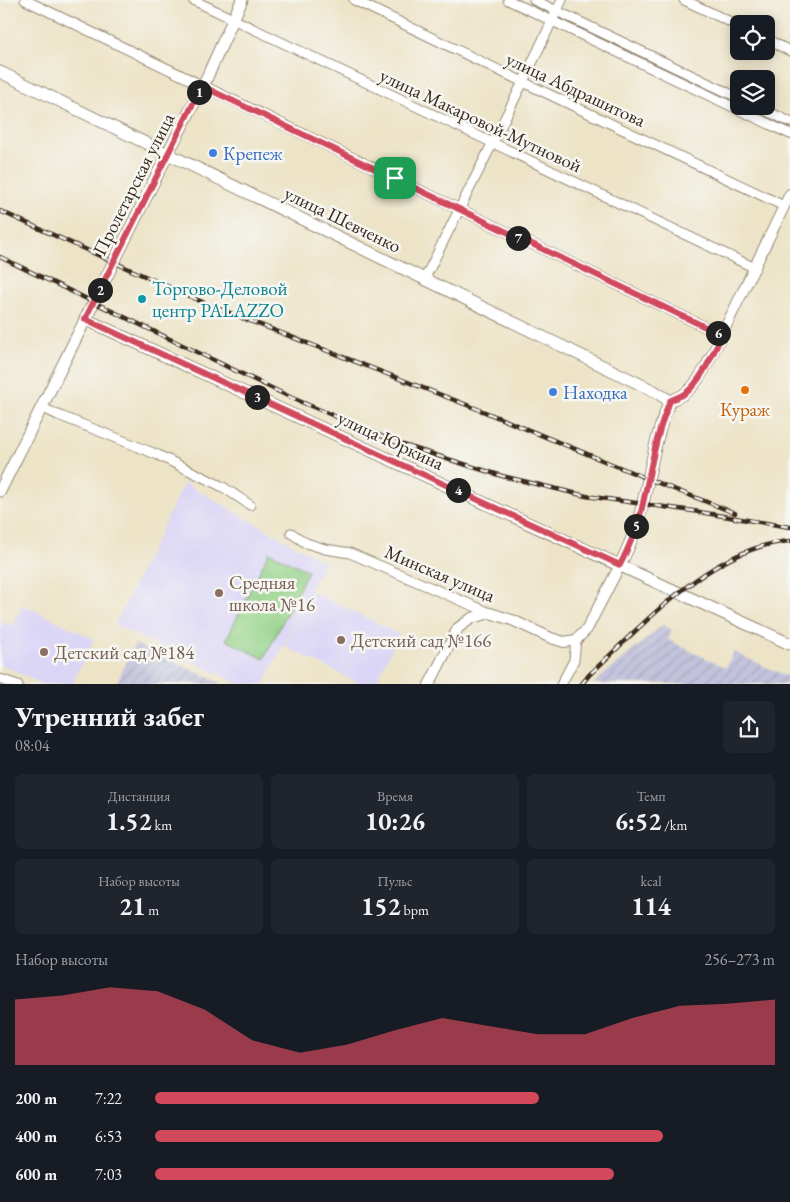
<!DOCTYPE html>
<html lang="ru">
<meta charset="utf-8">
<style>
:root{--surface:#171b24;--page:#20242c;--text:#f1f3f6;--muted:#9ea1a6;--accent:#d1495b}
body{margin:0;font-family:"EB Garamond",serif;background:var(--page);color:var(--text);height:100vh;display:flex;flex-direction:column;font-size:19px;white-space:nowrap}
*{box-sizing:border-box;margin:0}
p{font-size:16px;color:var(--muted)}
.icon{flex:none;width:28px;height:28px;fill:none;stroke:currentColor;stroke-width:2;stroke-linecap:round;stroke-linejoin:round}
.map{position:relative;height:684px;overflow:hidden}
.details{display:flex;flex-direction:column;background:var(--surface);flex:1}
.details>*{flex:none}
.buttons{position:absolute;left:730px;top:15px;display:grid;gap:10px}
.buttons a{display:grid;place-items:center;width:45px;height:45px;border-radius:8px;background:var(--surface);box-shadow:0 2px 12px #0003;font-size:25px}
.pin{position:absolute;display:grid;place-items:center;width:42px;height:42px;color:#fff;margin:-21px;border-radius:10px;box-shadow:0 2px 8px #0006}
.km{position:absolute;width:25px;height:25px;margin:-12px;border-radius:50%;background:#222;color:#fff;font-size:14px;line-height:25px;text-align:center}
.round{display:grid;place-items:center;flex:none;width:52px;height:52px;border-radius:8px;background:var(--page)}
.overview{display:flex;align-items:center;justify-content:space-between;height:85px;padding:0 15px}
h1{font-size:28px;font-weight:700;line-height:38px}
.figures{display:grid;grid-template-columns:repeat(3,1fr);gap:8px;height:85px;padding:5px 15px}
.figures div{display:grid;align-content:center;border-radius:8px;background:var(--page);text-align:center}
.figures b{font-size:25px;font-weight:700}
.figures small{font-size:14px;font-weight:400}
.figures p{font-size:14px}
.chart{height:140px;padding:10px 15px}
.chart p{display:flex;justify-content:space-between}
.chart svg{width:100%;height:90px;margin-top:5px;fill:var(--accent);opacity:.7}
ul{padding:0 15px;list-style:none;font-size:16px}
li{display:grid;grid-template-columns:80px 60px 1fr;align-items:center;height:38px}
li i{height:12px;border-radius:6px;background:var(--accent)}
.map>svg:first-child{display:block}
</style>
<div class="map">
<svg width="790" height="685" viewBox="0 0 790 685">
<defs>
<pattern id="industrial-furrows" width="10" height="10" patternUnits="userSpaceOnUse" patternTransform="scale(1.25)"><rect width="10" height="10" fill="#c2c2dc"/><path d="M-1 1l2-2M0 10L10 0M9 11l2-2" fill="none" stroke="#a8a7bc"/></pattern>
</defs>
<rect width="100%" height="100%" fill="#f6f6f2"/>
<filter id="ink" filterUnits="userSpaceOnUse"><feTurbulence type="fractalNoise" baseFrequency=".02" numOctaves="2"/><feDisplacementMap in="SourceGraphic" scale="10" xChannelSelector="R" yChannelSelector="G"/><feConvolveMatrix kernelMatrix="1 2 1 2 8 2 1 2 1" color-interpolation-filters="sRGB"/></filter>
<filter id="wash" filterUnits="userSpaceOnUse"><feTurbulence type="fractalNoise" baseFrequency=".0096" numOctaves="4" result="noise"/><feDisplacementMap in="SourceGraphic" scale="20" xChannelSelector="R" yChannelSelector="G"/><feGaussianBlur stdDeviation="1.12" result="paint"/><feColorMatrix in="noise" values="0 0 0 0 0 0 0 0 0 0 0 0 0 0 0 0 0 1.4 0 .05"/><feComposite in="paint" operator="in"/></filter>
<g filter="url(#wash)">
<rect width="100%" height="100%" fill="#ede4c8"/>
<!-- built -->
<path fill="#dcd6f6" d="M184 483 324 562 264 684H239L115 625Z
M311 591 399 634 375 684H361L284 646Z
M23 605 94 639 72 684H42L0 664V629L3 622 13 626Z"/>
<!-- industrial -->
<path fill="url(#industrial-furrows)" d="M663 625 672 630 668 640 726 668 734 652 790 678V684H593Z
M135 644 223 684H116Z"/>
<!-- pitch -->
<path fill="#94d288" stroke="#687e53" d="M269 552 308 571 264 659 226 640Z"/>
</g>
<g filter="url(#ink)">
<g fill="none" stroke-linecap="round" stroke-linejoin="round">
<defs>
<path id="minor" d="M25 0 459 209 722 335
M193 0 755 268
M354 0 523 82 784 206
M508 0 790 134
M534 0 739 98
M684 0 739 26
M766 39 790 51
M756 106 790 122
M425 278 523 82 562 0
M41 407 58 415 114 437 158 455 223 487 250 505
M291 533 306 543 325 549 350 553 490 613
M0 679 18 685
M561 685 574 660 576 640"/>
<path id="tertiary" d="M670 401C675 398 681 397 685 393 697 385 705 368 712 355L790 194
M429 685 458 628 472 618 490 613 512 620 551 638 564 642 576 640 587 629 620 565"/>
<path id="secondary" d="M0 72 654 391 670 401C656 433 651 468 643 503 638 524 630 545 620 565
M85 319 790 644
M0 491 168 153 203 86 242 0"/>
</defs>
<!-- minor casing -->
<use href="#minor" stroke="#948773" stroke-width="11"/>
<!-- tertiary casing -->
<use href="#tertiary" stroke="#948773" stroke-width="12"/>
<!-- secondary casing -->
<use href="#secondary" stroke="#948773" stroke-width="13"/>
<!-- minor -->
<use href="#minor" stroke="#fff" stroke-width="9"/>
<!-- tertiary -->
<use href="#tertiary" stroke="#fff" stroke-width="10"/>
<!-- secondary -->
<use href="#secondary" stroke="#fff" stroke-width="11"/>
<defs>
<path id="rail" d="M0 211 209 305 480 410 648 479 735 513
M0 257 292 398 400 444 502 476 586 496 693 511 790 527
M581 685 589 675C644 624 712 547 790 541"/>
</defs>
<!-- rail casing -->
<use href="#rail" stroke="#3b2a1e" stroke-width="4.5"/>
<!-- rail -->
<use href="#rail" stroke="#f6f6f2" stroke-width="2.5" stroke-dasharray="8" stroke-linecap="butt"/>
</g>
</g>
<g fill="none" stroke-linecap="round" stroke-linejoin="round" filter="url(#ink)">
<defs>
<path id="route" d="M202 86 722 335C714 352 700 384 684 394 680 397 674 398 670 401 656 433 651 468 643 503 639 524 630 545 620 565L85 319Z"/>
</defs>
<!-- route casing -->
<use href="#route" stroke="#fff" stroke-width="10"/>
<!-- route -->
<use href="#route" stroke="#d1495b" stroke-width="6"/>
</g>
<!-- markers -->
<g fill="#3f7fe0" stroke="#f6f6f2" stroke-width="2">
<circle cx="213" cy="153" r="5"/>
<circle cx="553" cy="392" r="5"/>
</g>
<circle fill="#0f9aa8" stroke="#f6f6f2" stroke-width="2" cx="142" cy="299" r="5"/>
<circle fill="#e8710a" stroke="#f6f6f2" stroke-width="2" cx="745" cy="390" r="5"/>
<g fill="#8d6e63" stroke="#f6f6f2" stroke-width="2">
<circle cx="219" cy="593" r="5"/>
<circle cx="341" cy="640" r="5"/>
<circle cx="44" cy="652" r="5"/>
</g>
<g text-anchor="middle" stroke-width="5" stroke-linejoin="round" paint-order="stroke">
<!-- street labels -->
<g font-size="19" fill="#3b2a1e" stroke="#f6f6f2">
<text transform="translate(576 89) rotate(25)" y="7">улица Абдрашитова</text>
<text transform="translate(481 120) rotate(25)" y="7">улица Макаровой-Мутновой</text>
<text transform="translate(133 184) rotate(-63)" y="7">Пролетарская улица</text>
<text transform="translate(343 219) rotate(26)" y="7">улица Шевченко</text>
<text transform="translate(391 440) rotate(25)" y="7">улица Юркина</text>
<text transform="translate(440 573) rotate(23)" y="7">Минская улица</text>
</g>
<!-- shop labels -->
<g font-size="19" fill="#366cbe" stroke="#f6f6f2" text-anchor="start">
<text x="223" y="160">Крепеж</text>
<text x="563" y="399">Находка</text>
</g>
<!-- culture labels -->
<g font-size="19" fill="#0d838f" stroke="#f6f6f2" text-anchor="start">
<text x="152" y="295">Торгово-Деловой<tspan x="152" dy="22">центр PALAZZO</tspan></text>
</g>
<!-- food labels -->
<g font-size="19" fill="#c56008" stroke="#f6f6f2">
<text x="745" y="416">Кураж</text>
</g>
<!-- education labels -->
<g font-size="19" fill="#785e54" stroke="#f6f6f2" text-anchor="start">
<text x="229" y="589">Средняя<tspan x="229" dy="22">школа №16</tspan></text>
<text x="351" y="647">Детский сад №166</text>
<text x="54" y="659">Детский сад №184</text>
</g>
</g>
</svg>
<div class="buttons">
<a><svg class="icon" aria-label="locate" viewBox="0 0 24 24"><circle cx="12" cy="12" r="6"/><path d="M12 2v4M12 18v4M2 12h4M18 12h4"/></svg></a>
<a><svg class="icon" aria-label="layers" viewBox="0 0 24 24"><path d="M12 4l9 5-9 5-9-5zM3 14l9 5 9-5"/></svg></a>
</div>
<div class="pin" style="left:395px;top:178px;background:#1e9e55"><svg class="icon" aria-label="arrive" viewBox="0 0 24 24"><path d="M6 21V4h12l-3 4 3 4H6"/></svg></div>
<b class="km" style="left:199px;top:92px">1</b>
<b class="km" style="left:100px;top:290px">2</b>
<b class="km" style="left:257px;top:397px">3</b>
<b class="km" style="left:458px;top:490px">4</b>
<b class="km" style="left:636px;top:526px">5</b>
<b class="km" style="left:718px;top:333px">6</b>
<b class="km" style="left:518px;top:238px">7</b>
</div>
<section class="details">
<div class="overview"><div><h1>Утренний забег</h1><p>08:04</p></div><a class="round"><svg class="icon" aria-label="share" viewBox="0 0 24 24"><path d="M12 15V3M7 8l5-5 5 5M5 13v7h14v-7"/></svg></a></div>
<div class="figures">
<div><p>Дистанция</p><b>1.52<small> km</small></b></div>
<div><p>Время</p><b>10:26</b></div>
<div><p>Темп</p><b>6:52<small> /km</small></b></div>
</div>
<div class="figures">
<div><p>Набор высоты</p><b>21<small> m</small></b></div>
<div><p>Пульс</p><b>152<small> bpm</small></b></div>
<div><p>kcal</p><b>114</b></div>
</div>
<div class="chart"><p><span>Набор высоты</span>256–273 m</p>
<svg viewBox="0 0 160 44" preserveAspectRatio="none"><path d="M0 44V12L10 10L20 6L30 8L40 17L50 32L60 38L70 34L80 27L90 21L100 25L110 29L120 29L130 21L140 15L150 14L160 12V44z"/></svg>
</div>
<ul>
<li><b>200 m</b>7:22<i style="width:62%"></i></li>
<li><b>400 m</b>6:53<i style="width:82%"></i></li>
<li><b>600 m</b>7:03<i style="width:74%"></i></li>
</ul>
</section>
